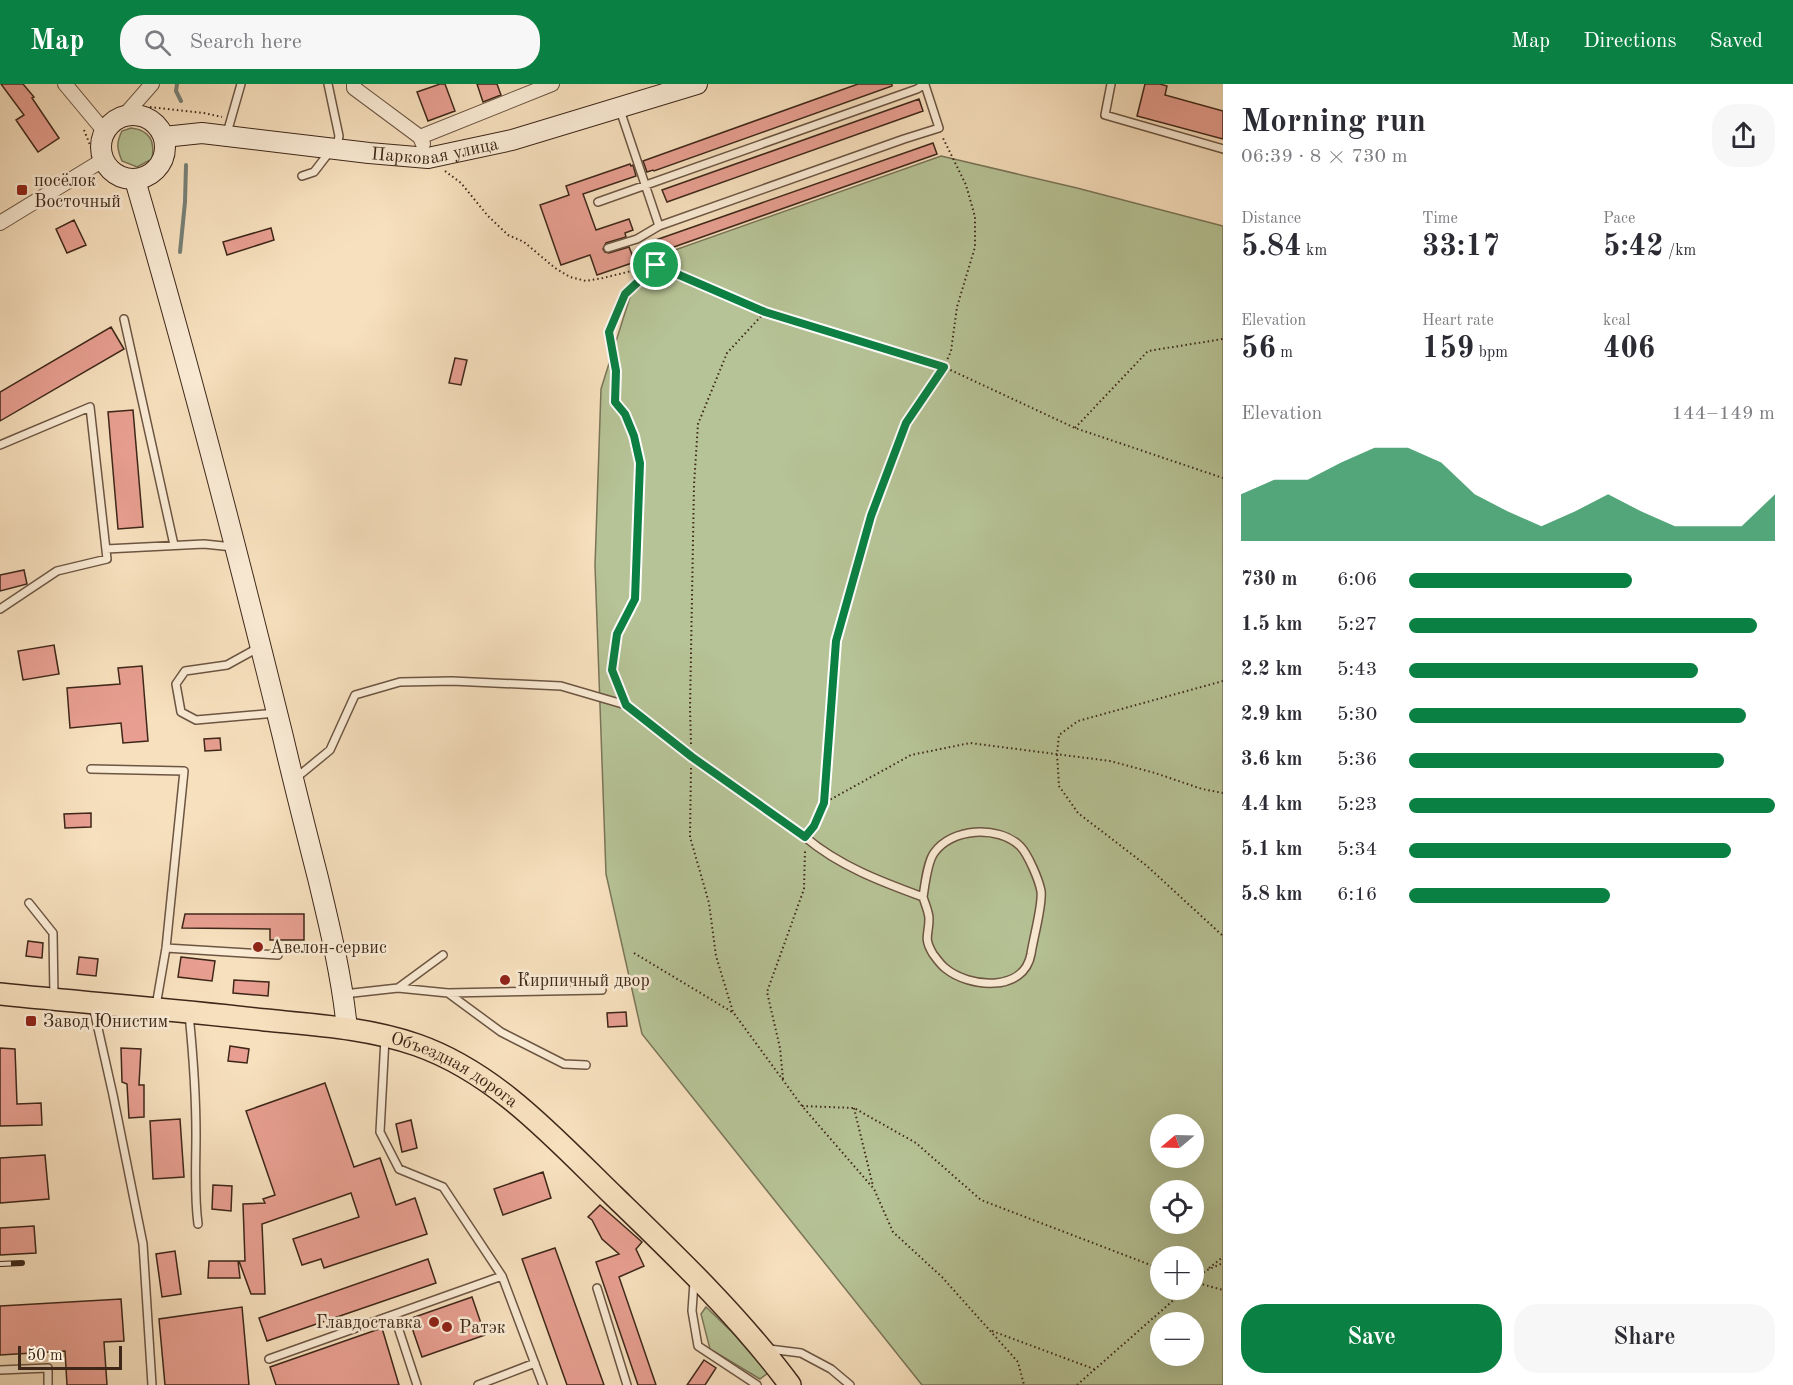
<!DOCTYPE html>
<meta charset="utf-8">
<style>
:root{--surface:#fff;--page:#f7f7f7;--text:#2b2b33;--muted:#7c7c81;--accent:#0b8043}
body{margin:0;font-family:"Old Standard TT",serif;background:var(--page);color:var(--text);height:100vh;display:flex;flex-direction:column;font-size:22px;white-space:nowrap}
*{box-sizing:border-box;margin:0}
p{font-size:20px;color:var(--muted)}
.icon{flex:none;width:33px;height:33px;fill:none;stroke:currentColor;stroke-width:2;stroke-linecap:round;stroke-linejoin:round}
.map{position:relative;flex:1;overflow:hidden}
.sheet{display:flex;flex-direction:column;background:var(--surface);width:570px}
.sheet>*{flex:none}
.needle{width:39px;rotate:251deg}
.buttons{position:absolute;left:1150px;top:1030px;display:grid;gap:12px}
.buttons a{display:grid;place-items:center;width:54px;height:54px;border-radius:50%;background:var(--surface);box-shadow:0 6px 24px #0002;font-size:30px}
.scale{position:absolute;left:18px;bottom:15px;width:104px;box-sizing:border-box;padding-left:6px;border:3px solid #3e2719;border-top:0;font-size:16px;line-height:21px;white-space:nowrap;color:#3e2719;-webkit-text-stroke:4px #faebd5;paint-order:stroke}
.pin{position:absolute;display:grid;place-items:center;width:51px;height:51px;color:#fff;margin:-26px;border:3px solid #fff;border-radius:50%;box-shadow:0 2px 6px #0007}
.round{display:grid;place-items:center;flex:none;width:63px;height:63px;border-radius:24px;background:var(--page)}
.overview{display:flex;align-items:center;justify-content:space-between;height:102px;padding:0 18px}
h1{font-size:33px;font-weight:600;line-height:45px}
.metrics{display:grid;grid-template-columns:repeat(3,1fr);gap:9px;height:102px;padding:6px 18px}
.metrics div{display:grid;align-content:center}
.metrics b{font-size:30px;font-weight:600}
.metrics small{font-size:16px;font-weight:400}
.metrics p{font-size:16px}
.chart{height:168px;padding:12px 18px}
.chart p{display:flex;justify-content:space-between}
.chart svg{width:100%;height:108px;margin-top:6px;fill:var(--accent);opacity:.7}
.button{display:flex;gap:12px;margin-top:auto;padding:12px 18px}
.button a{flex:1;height:69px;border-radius:24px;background:var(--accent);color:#fff;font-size:24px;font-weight:600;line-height:69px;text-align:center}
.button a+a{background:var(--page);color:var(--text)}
ul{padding:0 18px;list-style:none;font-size:20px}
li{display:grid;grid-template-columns:96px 72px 1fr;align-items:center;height:45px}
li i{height:15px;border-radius:8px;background:var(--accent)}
header{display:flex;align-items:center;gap:36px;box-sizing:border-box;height:84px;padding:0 30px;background:var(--accent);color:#fff}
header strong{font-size:28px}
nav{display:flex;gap:33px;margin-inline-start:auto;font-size:21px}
.search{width:420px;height:54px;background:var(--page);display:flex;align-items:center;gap:15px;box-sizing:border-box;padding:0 21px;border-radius:24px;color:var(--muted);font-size:22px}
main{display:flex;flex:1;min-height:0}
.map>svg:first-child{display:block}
</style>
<header>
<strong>Map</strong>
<div class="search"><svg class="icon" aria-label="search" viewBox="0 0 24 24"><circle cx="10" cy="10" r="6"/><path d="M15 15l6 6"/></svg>Search here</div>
<nav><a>Map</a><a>Directions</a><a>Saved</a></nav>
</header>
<main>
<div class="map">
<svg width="1223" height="1301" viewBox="0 0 1223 1301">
<rect width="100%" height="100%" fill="#f7e0be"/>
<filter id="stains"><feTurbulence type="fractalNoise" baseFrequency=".00333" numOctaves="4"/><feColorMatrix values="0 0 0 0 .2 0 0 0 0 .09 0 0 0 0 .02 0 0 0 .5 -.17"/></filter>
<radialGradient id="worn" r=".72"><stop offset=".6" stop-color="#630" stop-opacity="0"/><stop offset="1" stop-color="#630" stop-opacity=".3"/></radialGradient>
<!-- green -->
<path fill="#b6c396" stroke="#7a7558" stroke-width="1.5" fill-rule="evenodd" d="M131 44C150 46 155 57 152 75L137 83 122 77C117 65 116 59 122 47Z
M941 72 1077 104 1223 142V1301H922L642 950 606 790 595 481 601 305 641 178ZM1161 1041H1194V1074H1161ZM1161 1107H1194V1140H1161ZM1161 1173H1194V1206H1161ZM1161 1239H1194V1272H1161Z
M706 1223 732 1248 768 1289 760 1295 710 1265 701 1230Z"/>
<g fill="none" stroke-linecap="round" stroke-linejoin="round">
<!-- stream -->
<path stroke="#778177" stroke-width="4" d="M177 0 176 7 181 17
M180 168 185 118 186 81"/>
</g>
<!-- building -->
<path fill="#e89f91" stroke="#3e2719" stroke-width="1.5" d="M1 0H23L34 13 32 14 59 54 38 68 16 36 24 31Z
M440 0H445L455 27 428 37 417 8Z
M477 0H497L501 11 483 18Z
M858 0H892V2L654 87 653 86 647 88 643 77Z
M1145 0H1160L1167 2 1165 11 1223 27V55L1137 32Z
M919 15 923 27 667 118 662 106Z
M933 59 937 70 654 170 650 158Z
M630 80 631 82 633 81 636 92 583 110 596 146 629 135 633 146 625 149 626 153 606 159 603 165 605 168 609 169 629 163 635 178 597 191 590 171 561 181 540 121 569 111 566 102Z
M74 136 86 161 67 169 56 145Z
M271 144 274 156 227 171 223 158Z
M111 243 124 265 0 337V308Z
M455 274 467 276 461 301 449 299Z
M133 326 143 443 118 445 108 328Z
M24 486 27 500 0 507V491Z
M54 561 59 590 23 596 18 567Z
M142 582 148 657 123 659 121 639 70 644 67 604 120 600 118 584Z
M220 654 221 666 205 667 204 655Z
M91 729V743L65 744 64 730Z
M185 830H304V856H270V845L182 844Z
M28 857 43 859 42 874 26 872Z
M79 873 98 875 96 892 77 890Z
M181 873 215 877 212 897 178 893Z
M234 896 269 898 268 912 233 909Z
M626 928 627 942 608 943 607 929Z
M230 962 249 965 247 979 228 977Z
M0 964 15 965 17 1020 41 1019 42 1041 0 1042Z
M121 964 141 965 139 1001H144V1033L129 1034 127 1000 122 998Z
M325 999 354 1083 380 1074 396 1121 415 1114 427 1150 324 1184 321 1175 302 1181 293 1155 359 1133 351 1109 262 1140 265 1210H251L239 1177H245L243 1120 265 1119 263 1115 275 1111 246 1027Z
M180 1035 184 1093 153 1095 150 1037Z
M411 1036 417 1064 402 1068 396 1040Z
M45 1071 49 1115 0 1119V1074Z
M543 1088 551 1114 503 1131 494 1105Z
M213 1101 232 1102 231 1127 212 1125Z
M600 1121 642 1158 636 1165 644 1182 619 1193 656 1301H638L596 1178 619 1170 602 1155 592 1136 588 1133Z
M34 1142 36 1169 0 1171V1144Z
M555 1164 604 1301H567L522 1175Z
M175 1167 181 1210 162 1213 156 1170Z
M428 1175 436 1199 267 1257 259 1234Z
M209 1177H238L240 1194H208Z
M472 1213 485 1251 422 1273 409 1235Z
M121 1215 124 1257 104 1258 107 1301H67L65 1267 0 1271V1222Z
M242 1223 249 1301H165L159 1235Z
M382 1244 399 1301H276L270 1283Z
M704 1276 716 1284 705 1301H687Z"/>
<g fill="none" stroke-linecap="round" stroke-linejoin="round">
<defs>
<path id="lane" d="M328 0 339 52 337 62
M1111 0 1105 31 1223 65
M620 26 659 142 904 55 939 44 925 1
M227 49 241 0
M302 92 314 88 331 66
M598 118 917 5 925 0
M608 164 637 155 659 142
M124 235 174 461
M0 361 90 323 107 475 57 487 0 525
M106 465 204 460 233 463
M258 564 227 581 185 587 176 600 181 628 196 636 276 629
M91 685 184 687 166 864 156 922
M296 694 330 666 355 611 400 598 452 597 561 602 626 621 692 673 805 753C839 782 882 798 923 813 925 801 927 779 934 769 951 744 998 741 1020 762 1028 770 1039 796 1041 807 1043 821 1033 855 1031 870 1024 909 969 904 945 884 940 880 936 874 933 870 923 853 929 852 929 835 929 828 925 820 923 813
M29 819 53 849 54 913
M166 864 278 871
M398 904 443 871
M448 909 501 948 564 980 586 981
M344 910 398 904 448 909 602 906
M93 922 113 1011 143 1160 152 1301
M189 930C193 970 196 1011 196 1051 196 1081 194 1110 198 1140
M385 954 380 1048 399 1085 443 1103 502 1192 543 1301
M694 1198 692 1227 698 1262 757 1301
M597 1204 627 1301
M394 1231 417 1301
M769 1265 801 1269 831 1285 850 1301
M269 1275 502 1192
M0 1286 48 1284V1301
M478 1301 535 1279"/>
<path id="street" d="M65 0 105 48
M354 0V4L420 53 423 60
M123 33 152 0
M420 53 552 0
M0 139 103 76"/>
<g id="secondary">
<circle cx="133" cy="63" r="32"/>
<path id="s1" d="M164 53 202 49 369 69 428 74 512 56 697 0"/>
<path d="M135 96C189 280 237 466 283 653 294 700 306 747 318 794 330 844 342 893 347 945"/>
</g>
<g id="primary">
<path id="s2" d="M0 910C88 919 177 926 265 936 316 941 368 944 417 961 497 989 556 1056 615 1113 677 1173 739 1232 790 1301"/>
</g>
</defs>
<!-- lane casing -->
<use href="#lane" stroke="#6c5542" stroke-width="10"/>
<!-- street casing -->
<use href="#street" stroke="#6c5542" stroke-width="16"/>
<!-- secondary casing -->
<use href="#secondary" stroke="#3e2719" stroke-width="22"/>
<!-- primary casing -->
<use href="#primary" stroke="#3e2719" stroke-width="24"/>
<!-- path -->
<path stroke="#3e2719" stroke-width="2" stroke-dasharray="1.5 3" stroke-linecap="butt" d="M150 23 204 29 222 33
M84 46 92 66
M445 87 461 99 488 132 508 151 524 158 555 184 570 193 586 197 603 194 656 181 765 228 944 283 1075 344 1223 394
M1075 344 1148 267 1223 255
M1223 597 1078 637 1059 651 1057 670 1059 702 1078 729 1147 782 1223 852
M621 608 612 586 617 550 635 515 640 379 634 352 625 330 615 318 616 287 609 248 625 210 653 183
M691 660 690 625 694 401 698 340 727 269 765 228
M691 684 690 753 709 819 716 872 733 928 802 1022 874 1105 893 1148 942 1193 1018 1278 1024 1301
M824 719 836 557 871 432 906 339 944 283 951 267 957 223 975 163V133L966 101 942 52
M812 745 824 719 911 671 970 659 1110 677 1155 689 1202 705 1223 709
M634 869 732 928
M783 995 780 964 767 908 804 805 805 766
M802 1022 854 1024 916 1059 981 1116 1161 1185
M854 1024 873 1102
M1209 1184 1223 1173
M1194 1198 1205 1187 1223 1179
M1194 1198 1223 1206
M992 1247 1094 1285
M1077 1301 1185 1206"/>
<!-- lane -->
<use href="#lane" stroke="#faebd5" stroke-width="7"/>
<!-- street -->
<use href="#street" stroke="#faebd5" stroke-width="14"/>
<!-- secondary -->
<use href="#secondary" stroke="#faebd5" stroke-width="20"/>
<!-- primary -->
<use href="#primary" stroke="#f7e0be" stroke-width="21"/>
<defs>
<path id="rail" d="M0 1180 22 1179"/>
</defs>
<!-- rail casing -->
<use href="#rail" stroke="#3e2719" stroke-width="6"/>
<!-- rail -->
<use href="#rail" stroke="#faebd5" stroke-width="4" stroke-dasharray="11" stroke-linecap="butt"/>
</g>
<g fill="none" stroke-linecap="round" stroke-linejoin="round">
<defs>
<path id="route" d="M656 181 765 228 944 283 906 339 871 432 836 557 824 719 814 742 805 753 692 673 626 621 612 586 617 550 635 515 640 379 634 352 625 330 615 318 616 287 609 248 625 210Z"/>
</defs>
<!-- route casing -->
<use href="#route" stroke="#fff" stroke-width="12"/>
<!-- route -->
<use href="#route" stroke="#0b8043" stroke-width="8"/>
</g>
<!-- markers -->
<g fill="#8f2418" stroke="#faebd5" stroke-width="2">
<rect x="16" y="100" width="12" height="12" rx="3"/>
<circle cx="258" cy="863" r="6"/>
<circle cx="505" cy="896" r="6"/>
<rect x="25" y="931" width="12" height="12" rx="3"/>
<circle cx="434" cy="1238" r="6"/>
<circle cx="447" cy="1243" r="6"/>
</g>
<g text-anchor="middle" stroke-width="5" stroke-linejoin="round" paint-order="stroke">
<!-- street labels -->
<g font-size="18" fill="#3e2719" stroke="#faebd5">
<text dy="6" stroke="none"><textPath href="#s1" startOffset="273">Парковая улица</textPath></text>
<text dy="6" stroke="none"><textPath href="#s2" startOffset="465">Объездная дорога</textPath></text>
</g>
<!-- poi labels -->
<g font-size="18" fill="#3e2719" stroke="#faebd5" text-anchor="start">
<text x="34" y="102">посёлок<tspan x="34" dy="21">Восточный</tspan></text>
<text x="270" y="869">Авелон-сервис</text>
<text x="517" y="902">Кирпичный двор</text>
<text x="43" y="943">Завод Юнистим</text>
<text x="422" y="1244" text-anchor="end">Главдоставка</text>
<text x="459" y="1249">Ратэк</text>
</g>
</g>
<rect width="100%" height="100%" filter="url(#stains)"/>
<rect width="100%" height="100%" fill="url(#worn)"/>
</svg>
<div class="buttons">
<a><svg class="needle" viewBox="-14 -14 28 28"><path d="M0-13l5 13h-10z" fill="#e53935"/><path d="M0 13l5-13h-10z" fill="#7c7c81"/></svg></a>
<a><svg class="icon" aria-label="locate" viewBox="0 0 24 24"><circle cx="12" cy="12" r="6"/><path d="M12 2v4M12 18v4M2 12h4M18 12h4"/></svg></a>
<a>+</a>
<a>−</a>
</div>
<div class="scale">50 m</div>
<div class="pin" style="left:656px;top:181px;background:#1e9e55"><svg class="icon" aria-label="arrive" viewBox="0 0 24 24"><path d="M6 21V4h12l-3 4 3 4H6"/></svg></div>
</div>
<section class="sheet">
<div class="overview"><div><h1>Morning run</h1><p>06:39 · 8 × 730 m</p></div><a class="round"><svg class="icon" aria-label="share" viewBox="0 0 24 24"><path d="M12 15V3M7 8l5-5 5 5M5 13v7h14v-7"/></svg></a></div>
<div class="metrics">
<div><p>Distance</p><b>5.84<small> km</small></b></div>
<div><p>Time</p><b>33:17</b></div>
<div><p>Pace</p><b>5:42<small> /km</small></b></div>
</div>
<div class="metrics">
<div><p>Elevation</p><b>56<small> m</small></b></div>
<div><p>Heart rate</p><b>159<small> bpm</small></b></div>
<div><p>kcal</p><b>406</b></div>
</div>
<div class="chart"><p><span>Elevation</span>144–149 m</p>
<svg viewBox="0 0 160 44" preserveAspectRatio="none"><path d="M0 44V25L10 19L20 19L30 12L40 6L50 6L60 12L70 25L80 32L90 38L100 32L110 25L120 32L130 38L140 38L150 38L160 25V44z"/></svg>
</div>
<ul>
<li><b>730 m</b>6:06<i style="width:61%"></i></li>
<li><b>1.5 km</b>5:27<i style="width:95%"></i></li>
<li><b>2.2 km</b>5:43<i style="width:79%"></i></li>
<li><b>2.9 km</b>5:30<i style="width:92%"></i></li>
<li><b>3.6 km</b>5:36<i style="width:86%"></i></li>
<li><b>4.4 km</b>5:23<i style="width:100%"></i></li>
<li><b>5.1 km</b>5:34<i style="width:88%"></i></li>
<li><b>5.8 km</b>6:16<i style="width:55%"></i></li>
</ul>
<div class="button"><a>Save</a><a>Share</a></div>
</section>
</main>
